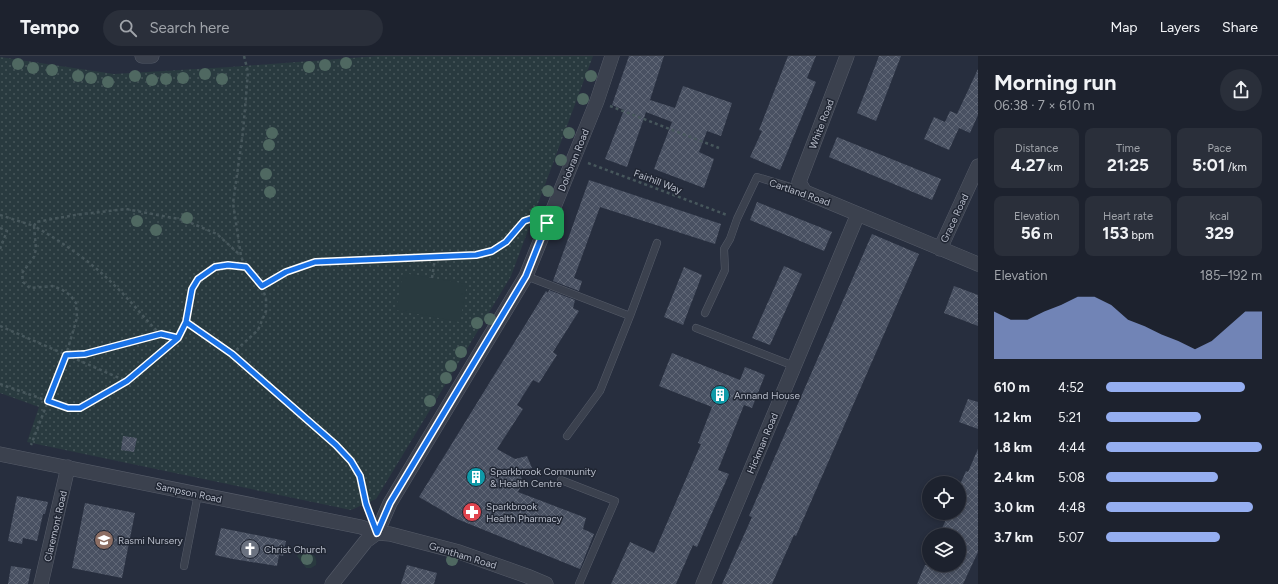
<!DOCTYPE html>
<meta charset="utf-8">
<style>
:root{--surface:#1d222e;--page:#2a2f3a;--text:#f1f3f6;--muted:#a0a4aa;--line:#3b3f4a;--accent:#95aef0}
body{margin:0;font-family:Figtree,sans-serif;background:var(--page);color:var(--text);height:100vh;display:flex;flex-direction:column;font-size:15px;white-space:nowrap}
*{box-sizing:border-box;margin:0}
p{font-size:13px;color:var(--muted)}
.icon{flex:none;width:22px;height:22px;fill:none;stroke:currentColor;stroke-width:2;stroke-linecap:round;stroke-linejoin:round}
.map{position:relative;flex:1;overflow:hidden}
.side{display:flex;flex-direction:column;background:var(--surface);width:300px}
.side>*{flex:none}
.buttons{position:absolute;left:922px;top:420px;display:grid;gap:8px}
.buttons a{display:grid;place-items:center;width:44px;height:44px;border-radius:50%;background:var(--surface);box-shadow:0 2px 6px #0003,0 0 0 1px var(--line);font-size:20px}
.pin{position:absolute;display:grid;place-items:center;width:34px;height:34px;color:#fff;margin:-17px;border-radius:8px;box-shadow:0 2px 6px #0006}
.round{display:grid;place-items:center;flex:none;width:42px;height:42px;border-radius:21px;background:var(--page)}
.summary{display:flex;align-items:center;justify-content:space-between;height:68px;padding:0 16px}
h1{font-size:22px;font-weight:700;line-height:30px}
.figures{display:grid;grid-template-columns:repeat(3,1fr);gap:6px;height:68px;padding:4px 16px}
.figures div{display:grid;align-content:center;border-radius:8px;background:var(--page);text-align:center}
.figures b{font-size:17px;font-weight:700}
.figures small{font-size:11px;font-weight:400}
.figures p{font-size:11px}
.chart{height:112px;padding:8px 16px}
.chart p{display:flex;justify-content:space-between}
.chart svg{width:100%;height:72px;margin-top:4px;fill:var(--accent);opacity:.7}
ul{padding:0 16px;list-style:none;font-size:13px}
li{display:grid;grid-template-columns:64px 48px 1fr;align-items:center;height:30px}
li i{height:10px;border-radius:5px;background:var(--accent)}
header{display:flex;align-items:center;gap:24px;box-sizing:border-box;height:56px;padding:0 20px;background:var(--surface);border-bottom:1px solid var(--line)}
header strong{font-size:19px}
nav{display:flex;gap:22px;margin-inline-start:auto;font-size:14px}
.search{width:280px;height:36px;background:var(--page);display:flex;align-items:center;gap:10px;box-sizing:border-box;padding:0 14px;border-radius:22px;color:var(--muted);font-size:15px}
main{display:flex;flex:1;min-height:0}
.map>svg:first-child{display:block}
</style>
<header>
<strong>Tempo</strong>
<div class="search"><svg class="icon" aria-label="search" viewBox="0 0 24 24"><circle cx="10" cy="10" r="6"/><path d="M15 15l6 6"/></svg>Search here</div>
<nav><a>Map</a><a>Layers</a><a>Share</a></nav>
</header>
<main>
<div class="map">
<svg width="978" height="528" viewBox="0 0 978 528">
<defs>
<pattern id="park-dots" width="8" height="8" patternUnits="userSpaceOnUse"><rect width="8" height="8" fill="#293a3f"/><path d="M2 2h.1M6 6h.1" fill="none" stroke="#465559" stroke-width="1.8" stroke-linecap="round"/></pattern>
<pattern id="building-cross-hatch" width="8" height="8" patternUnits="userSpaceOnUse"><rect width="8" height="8" fill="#495162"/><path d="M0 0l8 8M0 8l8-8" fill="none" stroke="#616877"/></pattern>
</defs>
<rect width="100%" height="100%" fill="#272e3e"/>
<!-- park -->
<path fill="url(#park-dots)" d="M378 0H593L511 220 376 443 351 454 27 386 39 351 0 337V1L114 18 230 11Z"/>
<!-- garden -->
<path fill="#293a3f" d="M403 217 467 228 460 266 396 254Z
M303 494C311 495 318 500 316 509L311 512H306L297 500 299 496Z"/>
<!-- building -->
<path fill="url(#building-cross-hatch)" d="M629 0H664L650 44 675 52 683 30 732 47 721 80 707 75 699 96 714 103 704 132 654 113 672 66 646 56 627 111 605 103 624 54 612 49Z
M788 0H816L807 22 816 26 780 114 750 101 762 75 759 74Z
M879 0H901L876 65 857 57Z
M978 13V59L970 77 959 72 949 94 924 83 934 61 945 66 950 55 957 58Z
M837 81 941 123 932 144 829 101Z
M589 124 721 168 715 188 600 151 574 222 582 225 579 235 553 225Z
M757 146 832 176 824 195 750 164Z
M872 178 919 198 796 480 794 479 772 528H722L752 461 749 460Z
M784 210 802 218 770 289 752 282Z
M684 211 702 219 683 269 664 261Z
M954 230 978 239V270L944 257Z
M549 234 575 244 573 252 579 255 553 296 557 299 539 327 533 324 517 349 523 353 497 393 515 403 527 400 532 412 519 415 523 427 518 436 586 462 583 473 594 478 580 513 457 463 419 441 546 235 548 237Z
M672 297 740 324 745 311 765 319 752 352 744 349 718 414 729 418 697 491 693 489 676 528H611L630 486 654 497 701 388 698 387 712 351 659 330Z
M968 343 978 346V373L959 366Z
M123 380 137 382 134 396 121 394Z
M978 393V496L963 528H917L925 509H959V479H939L949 457H959V431L966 415 968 416Z
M17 440 48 446 45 458H43L37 485 23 482 22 488 8 485Z
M85 447 135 457 122 522 72 512Z
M221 472 286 485 283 500 279 499 277 510 233 503 215 499Z
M407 509 437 517 434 528H401Z
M11 510 31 513 28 528H8Z"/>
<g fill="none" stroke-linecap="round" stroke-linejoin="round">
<defs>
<path id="service" d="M526 220 630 260
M705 257 725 214 724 193 730 183 737 163 757 121 804 135
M696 272 794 310
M567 380 600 335 630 260 657 187
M561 424 615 445 579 528
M184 510 198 438"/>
<path id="minor" d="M142 0H152
M847 0 799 126 805 136 978 208
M940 193 978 110
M0 398 361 471 377 477 390 478 459 496 527 520 546 528
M377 477 390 447 526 220 597 45 612 0
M41 528 68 411
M332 528 366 485 377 477
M703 528 858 158"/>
</defs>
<!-- service casing -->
<use href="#service" stroke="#565c69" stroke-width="8"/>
<!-- minor casing -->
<use href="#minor" stroke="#565c69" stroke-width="15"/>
<!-- path -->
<path stroke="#47575c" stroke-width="2.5" stroke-dasharray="3 3" stroke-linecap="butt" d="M244 0 248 16 243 76 233 147 241 200 245 211 262 230 266 243V255L258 274 232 298 336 389C345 399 356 409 360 422 364 434 365 446 370 458
M610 50 719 92
M588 107 727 159
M0 159 34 170 36 193 34 201 22 217 23 226 30 232 52 230 61 233 70 239 76 247 77 262 66 299 31 389
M0 172 7 175 0 193
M432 222 435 202
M262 230 287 216 315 206 476 199C487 196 496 194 505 186 516 177 518 166 533 162
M186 266 232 297
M0 270 126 325
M179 282 161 278 155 273C141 258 128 242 113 228 90 205 62 186 34 170L36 166 75 159 126 153 184 164 217 178 240 199
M67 299 85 298 161 278
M0 328 68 352H80L127 325 179 282 186 266 192 233 198 223 206 217 215 211 228 209 245 211"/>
<!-- service -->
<use href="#service" stroke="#3b414e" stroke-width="7"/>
<!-- minor -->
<use href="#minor" stroke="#3b414e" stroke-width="14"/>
</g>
<!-- trees -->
<g fill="#4f6861">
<circle cx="346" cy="7" r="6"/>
<circle cx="18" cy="8" r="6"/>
<circle cx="325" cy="9" r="6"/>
<circle cx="309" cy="11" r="6"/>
<circle cx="33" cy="12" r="6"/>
<circle cx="52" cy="14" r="6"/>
<circle cx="205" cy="18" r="6"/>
<circle cx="78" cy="20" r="6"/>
<circle cx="135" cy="20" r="6"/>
<circle cx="591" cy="20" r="6"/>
<circle cx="91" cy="22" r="6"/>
<circle cx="183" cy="22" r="6"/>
<circle cx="166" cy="23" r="6"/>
<circle cx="222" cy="23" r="6"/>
<circle cx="152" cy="24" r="6"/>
<circle cx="108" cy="26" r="6"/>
<circle cx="583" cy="43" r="6"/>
<circle cx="272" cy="77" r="6"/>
<circle cx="569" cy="77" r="6"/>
<circle cx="269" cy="89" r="6"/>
<circle cx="561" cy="104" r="6"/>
<circle cx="266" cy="118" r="6"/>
<circle cx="548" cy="135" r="6"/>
<circle cx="270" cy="136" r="6"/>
<circle cx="187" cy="162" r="6"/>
<circle cx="137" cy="165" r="6"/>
<circle cx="156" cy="174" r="6"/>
<circle cx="490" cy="263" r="6"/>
<circle cx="477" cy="267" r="6"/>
<circle cx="461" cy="296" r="6"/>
<circle cx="451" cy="310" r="6"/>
<circle cx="446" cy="322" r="6"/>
<circle cx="430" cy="345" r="6"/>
<circle cx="307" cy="503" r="6"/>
<circle cx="452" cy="504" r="6"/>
</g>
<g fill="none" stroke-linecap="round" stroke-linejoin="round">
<defs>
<path id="route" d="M547 167 533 162 524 165 506 186 492 195 476 199 315 206 286 216 262 230 246 211 228 209 215 211 198 223 192 233 186 266 178 282 127 325 80 352H68L48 345 66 299 85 298 161 278 178 282 186 266 232 298 336 389 351 405 360 420 366 448 377 477 390 447 526 220 547 167"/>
</defs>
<!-- route casing -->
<use href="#route" stroke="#fff" stroke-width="8"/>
<!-- route -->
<use href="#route" stroke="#1a73e8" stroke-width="5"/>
</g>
<!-- icons -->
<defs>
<symbol id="building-disc" viewBox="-11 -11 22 22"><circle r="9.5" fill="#0f9aa8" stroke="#202633"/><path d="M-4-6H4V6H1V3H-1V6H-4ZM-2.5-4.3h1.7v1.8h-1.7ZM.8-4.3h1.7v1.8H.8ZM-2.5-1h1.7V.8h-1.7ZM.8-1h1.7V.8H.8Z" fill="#fff"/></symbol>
<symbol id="pharmacy-disc" viewBox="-11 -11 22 22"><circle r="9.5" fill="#e0444e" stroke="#202633"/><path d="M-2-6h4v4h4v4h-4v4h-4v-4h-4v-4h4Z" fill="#fff"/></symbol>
<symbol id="school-disc" viewBox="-11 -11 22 22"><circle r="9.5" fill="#8d6e63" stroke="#202633"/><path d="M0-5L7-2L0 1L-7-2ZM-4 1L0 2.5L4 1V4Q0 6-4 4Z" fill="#fff"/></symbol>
<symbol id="church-disc" viewBox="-11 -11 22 22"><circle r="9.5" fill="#6b7280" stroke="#202633"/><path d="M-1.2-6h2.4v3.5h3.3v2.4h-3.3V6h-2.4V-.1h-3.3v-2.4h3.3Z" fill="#fff"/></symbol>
</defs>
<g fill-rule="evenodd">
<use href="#building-disc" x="709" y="328" width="22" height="22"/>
<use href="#building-disc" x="465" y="410" width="22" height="22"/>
<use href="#pharmacy-disc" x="461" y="445" width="22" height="22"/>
<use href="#school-disc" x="93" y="473" width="22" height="22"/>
<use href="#church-disc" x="239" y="482" width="22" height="22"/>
</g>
<g text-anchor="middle" stroke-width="3" stroke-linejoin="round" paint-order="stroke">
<!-- street labels -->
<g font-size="10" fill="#b7bcc9" stroke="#202633">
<text transform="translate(821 68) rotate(-69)" y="4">White Road</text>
<text transform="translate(573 104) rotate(-68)" y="4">Dolobran Road</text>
<text transform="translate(658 125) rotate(21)" y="4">Fairhill Way</text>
<text transform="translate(800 136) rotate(19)" y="4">Cartland Road</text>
<text transform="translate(954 162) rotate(-65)" y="4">Grace Road</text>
<text transform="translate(762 387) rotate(-67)" y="4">Hickman Road</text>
<text transform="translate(189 436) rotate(12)" y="4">Sampson Road</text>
<text transform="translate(55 470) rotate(-77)" y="4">Claremont Road</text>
<text transform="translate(463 499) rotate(17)" y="4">Grantham Road</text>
</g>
<!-- poi labels -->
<g font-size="10" fill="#b7bcc9" stroke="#202633" text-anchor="start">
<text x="734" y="343">Annand House</text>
<text x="490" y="419">Sparkbrook Community<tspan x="490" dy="12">&amp; Health Centre</tspan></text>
<text x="486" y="454">Sparkbrook<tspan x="486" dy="12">Health Pharmacy</tspan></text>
<text x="118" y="488">Rasmi Nursery</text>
<text x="264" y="497">Christ Church</text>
</g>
</g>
</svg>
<div class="buttons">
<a><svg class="icon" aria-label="locate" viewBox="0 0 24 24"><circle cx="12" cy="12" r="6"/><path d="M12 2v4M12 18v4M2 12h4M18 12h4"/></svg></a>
<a><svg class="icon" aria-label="layers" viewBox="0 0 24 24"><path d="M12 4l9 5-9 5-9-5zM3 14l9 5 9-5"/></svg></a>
</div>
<div class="pin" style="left:547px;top:167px;background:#1e9e55"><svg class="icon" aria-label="arrive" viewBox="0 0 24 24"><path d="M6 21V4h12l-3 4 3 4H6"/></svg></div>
</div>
<section class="side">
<div class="summary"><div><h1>Morning run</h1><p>06:38 · 7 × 610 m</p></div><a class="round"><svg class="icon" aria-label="share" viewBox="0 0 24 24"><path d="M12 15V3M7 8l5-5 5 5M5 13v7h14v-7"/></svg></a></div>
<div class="figures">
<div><p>Distance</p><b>4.27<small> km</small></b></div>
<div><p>Time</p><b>21:25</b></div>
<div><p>Pace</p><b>5:01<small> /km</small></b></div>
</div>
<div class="figures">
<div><p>Elevation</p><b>56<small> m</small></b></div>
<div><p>Heart rate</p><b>153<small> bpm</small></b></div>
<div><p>kcal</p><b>329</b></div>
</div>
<div class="chart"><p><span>Elevation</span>185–192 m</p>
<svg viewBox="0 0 160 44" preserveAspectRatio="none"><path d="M0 44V15L10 20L20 20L30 15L40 11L50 6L60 6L70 11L80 20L90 24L100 29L110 33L120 38L130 33L140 24L150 15L160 15V44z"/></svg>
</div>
<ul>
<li><b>610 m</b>4:52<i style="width:89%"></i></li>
<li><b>1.2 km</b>5:21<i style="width:61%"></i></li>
<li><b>1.8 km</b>4:44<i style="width:100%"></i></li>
<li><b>2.4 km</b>5:08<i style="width:72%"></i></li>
<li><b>3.0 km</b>4:48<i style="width:94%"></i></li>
<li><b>3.7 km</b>5:07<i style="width:73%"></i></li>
</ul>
</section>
</main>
